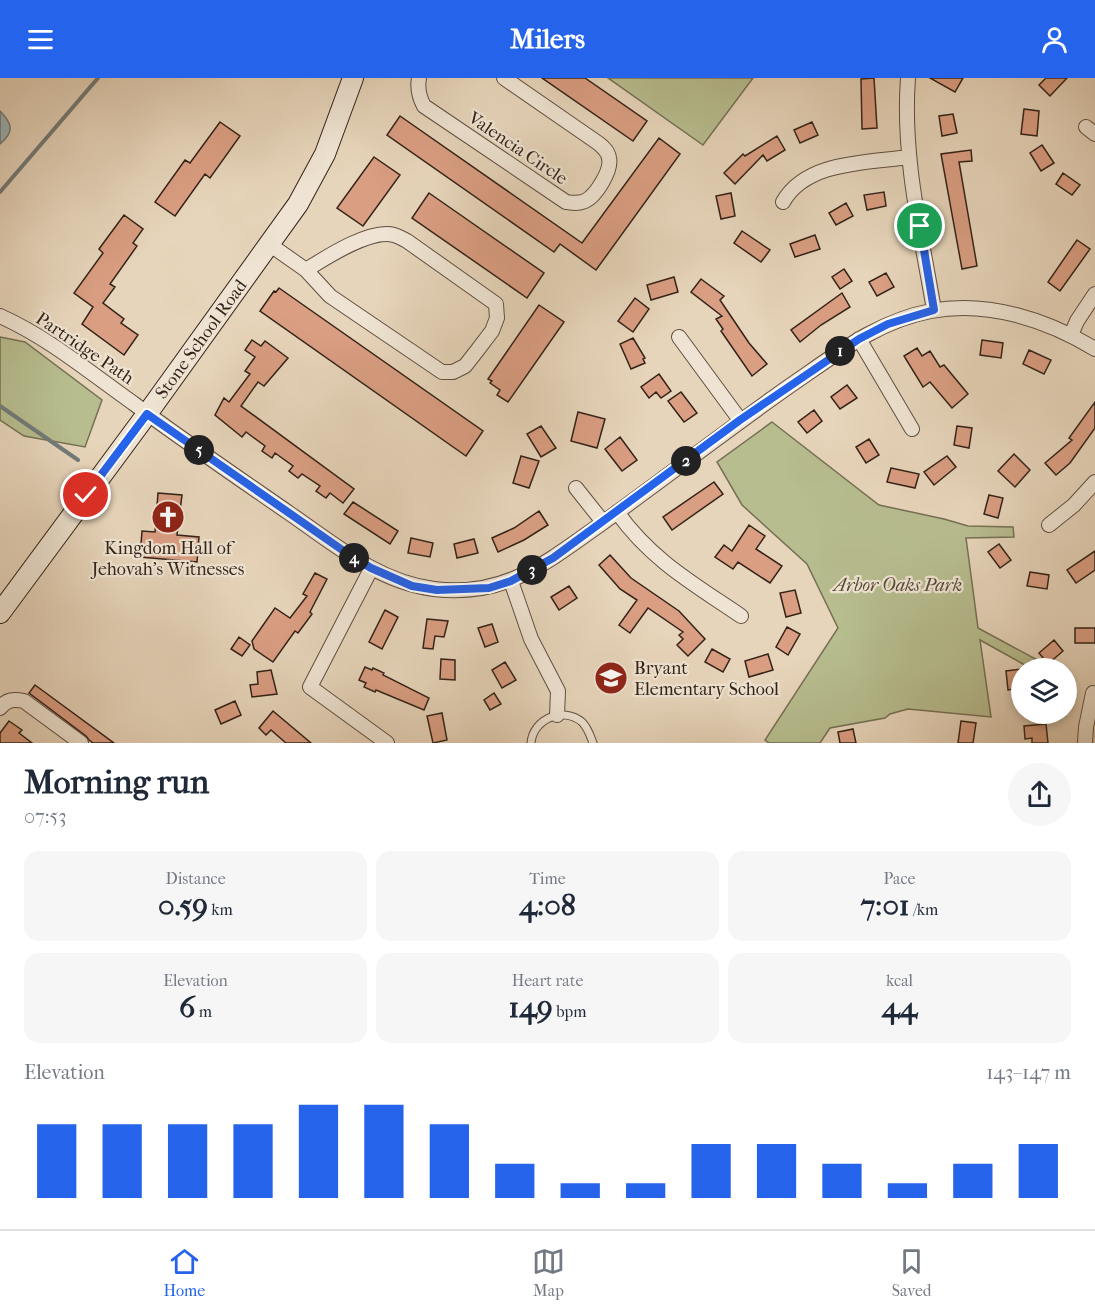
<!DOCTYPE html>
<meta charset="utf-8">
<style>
:root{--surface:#fff;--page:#f6f6f7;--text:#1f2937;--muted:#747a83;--line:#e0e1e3;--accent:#2563eb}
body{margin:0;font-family:"IM FELL French Canon",serif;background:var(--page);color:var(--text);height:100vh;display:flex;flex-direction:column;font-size:22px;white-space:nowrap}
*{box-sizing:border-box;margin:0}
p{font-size:20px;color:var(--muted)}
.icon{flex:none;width:33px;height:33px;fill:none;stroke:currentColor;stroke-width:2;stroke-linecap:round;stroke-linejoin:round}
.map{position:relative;height:665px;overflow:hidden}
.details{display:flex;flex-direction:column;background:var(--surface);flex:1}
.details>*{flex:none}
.fabs{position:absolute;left:1011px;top:580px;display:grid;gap:12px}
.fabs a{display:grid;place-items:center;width:66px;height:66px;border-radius:50%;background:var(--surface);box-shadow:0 3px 9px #0003;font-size:30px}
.pin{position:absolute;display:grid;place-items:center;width:51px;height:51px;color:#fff;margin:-26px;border:3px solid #fff;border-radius:50%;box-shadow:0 2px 6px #0007}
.km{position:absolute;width:30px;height:30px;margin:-15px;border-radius:50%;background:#222;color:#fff;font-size:16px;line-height:30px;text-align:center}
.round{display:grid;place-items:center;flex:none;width:63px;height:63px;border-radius:32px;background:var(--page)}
.head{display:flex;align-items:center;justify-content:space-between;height:102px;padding:0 24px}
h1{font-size:33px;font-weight:800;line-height:45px}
.figures{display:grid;grid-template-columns:repeat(3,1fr);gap:9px;height:102px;padding:6px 24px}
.figures div{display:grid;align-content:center;border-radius:15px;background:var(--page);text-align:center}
.figures b{font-size:30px;font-weight:800}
.figures small{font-size:16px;font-weight:400}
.figures p{font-size:16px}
.chart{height:168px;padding:12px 24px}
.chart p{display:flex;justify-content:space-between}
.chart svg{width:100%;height:108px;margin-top:6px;stroke:var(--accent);stroke-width:6}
header{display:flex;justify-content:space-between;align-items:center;height:78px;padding:0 24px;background:var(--accent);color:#fff;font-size:27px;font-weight:800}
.dock{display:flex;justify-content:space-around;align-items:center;height:84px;border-top:2px solid var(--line);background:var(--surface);font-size:16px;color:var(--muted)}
.dock a{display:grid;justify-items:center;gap:3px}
.dock .current{color:var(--accent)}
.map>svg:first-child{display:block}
</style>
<header><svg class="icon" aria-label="menu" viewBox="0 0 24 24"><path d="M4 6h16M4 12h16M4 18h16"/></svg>Milers<svg class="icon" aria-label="person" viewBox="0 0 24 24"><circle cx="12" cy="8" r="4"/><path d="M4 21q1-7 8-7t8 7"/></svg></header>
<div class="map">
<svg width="1095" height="665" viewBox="0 0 1095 665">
<rect width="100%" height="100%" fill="#e7d5bb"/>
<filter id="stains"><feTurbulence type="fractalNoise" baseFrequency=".00333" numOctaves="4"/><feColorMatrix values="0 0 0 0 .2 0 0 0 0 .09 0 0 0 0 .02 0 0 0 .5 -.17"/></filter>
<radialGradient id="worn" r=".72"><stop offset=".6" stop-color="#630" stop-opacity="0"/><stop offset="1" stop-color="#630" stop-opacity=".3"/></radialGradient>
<!-- green -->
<path fill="#b7bd8f" stroke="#757054" stroke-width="1.5" d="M608 0H753L703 67Z
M0 259 25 264 102 322 85 369 24 358 0 342Z
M772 344 879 427 944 441 968 448 1013 449 1014 459 966 460 978 550 1054 591H1032L980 562 991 639 908 631 890 636 885 640 830 650 820 665H769L765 662 838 550 807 486 742 427 717 384Z"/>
<!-- water -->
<path fill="#9cb6bb" stroke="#727b7a" stroke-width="1.5" d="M0 33C12 45 15 54 0 66Z"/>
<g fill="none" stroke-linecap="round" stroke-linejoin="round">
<!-- stream -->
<path stroke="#727b7a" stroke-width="4" d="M0 114 98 0
M0 328 78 382"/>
</g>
<!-- building -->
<path fill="#da9e82" stroke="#332218" stroke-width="1.5" d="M542 0H585L647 43 633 63Z
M874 0 877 50 862 51 861 1Z
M930 0H963L955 14Z
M1046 0H1067L1050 18 1039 7Z
M1024 31 1039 33 1037 58 1021 56Z
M953 36 957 55 942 58 939 38Z
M400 38 582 165 659 60 680 76 596 192 560 166 554 174 387 57Z
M220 44 240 58 210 100 205 96 175 138 155 124 185 82 190 85Z
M812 44 818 57 800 65 794 52Z
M777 58 785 72 767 83 763 77 735 106 724 95 743 76 745 78Z
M1042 67 1054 85 1041 93 1030 75Z
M971 72 972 83 959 84 977 188 962 191 941 76Z
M374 79 400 97 363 148 337 130Z
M1063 95 1080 107 1072 117 1056 106Z
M884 114 886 128 867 132 864 117Z
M429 115 544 195 527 220 412 140Z
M731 115 735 138 721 141 716 118Z
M846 125 853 138 836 147 829 135Z
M124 137 143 151 133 165 137 168 110 206 115 209 103 225 124 241 121 245 138 257 124 277 82 246 93 229 74 215 103 175 99 171Z
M742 153 770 172 761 184 734 165Z
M815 157 820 171 795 179 790 166Z
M1077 162 1090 171 1060 213 1048 204Z
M844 191 852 203 840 211 832 199Z
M886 195 894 209 877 218 869 204Z
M674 199 678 214 651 222 647 207Z
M701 201 724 218 720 222 749 265 767 286 752 298 721 253 723 251 716 241 722 238 691 214Z
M279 210 483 353 466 378 260 233 274 213 276 214Z
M842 215 850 229 821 247 800 264 791 252Z
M635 220 649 231 633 254 618 243Z
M539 227 564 244 508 324 497 317 500 312 490 305 492 303 488 301Z
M633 260 645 280 643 281 645 285 631 291 620 266Z
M252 262 261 268 265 263 288 280 264 308 258 304 241 328 354 411 343 425 330 415 326 420 316 413 320 408 302 396 298 400 289 393 293 388 275 375 272 380 262 373 265 368 246 354 242 359 215 337 224 320 229 324 250 296 245 293 255 279 245 272Z
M982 262 1003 265 1001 280 980 277Z
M917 270 922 278 930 273 940 289 944 287 968 316 952 330 930 304 923 309 904 278Z
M1029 272 1051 282 1044 296 1023 286Z
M659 296 671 313 661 320 656 314 649 320 641 309Z
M847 307 857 320 840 331 831 319Z
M681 314 697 335 684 344 668 323Z
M1095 324V350L1070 385 1056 397 1045 385 1072 362 1069 360Z
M814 332 822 343 807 355 798 344Z
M578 334 605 341 597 370 571 363Z
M541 348 556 370 541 379 527 356Z
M957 348 972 350 969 370 954 367Z
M620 359 637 382 622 393 605 371Z
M869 361 879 377 866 385 856 369Z
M1014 376 1030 392 1015 409 998 393Z
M521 378 539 383 529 410 513 405Z
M947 378 956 389 934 407 924 394Z
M891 390 919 396 915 410 887 404Z
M714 404 723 416 672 452 663 439Z
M158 415 182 417 177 457 199 459 197 484 140 479 142 453 155 454Z
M989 417 1003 420 998 440 984 436Z
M353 424 398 453 390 466 344 436Z
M539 433 548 447 524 462 498 474 492 460 514 450Z
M749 447 765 458 756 471 782 488 770 505 738 484 733 491 715 479 724 467 732 473Z
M411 460 433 465 430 479 408 475Z
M474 461 478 475 457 480 454 466Z
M999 466 1011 482 1000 490 988 474Z
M1095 473V492L1076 505 1067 492Z
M610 477 631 500 679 533 705 561 688 578 677 567 683 561 679 557 683 554 648 530 630 555 619 547 637 522 620 511 599 487Z
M1030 494 1049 497 1047 511 1027 508Z
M315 495 327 501 310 534 312 536 298 555 295 553 273 584 254 571 252 563 275 530 290 540 307 518 303 516Z
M569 508 577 520 559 532 551 519Z
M795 512 801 535 786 539 780 515Z
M385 532 398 539 382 571 369 564Z
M427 541 448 543 444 559 435 558 433 571 423 570Z
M492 546 498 564 485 569 478 550Z
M787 549 800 556 788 577 776 569Z
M1075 550H1095V565H1075Z
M239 559 250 567 242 578 231 571Z
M1054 562 1063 573 1048 586 1039 575Z
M712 571 730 581 723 594 705 584Z
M768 576 773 592 749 599 745 583Z
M441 581 455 582V602L440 601Z
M505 584 516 602 502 610 492 592Z
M365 589 372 592 373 590 384 595 383 597 429 620 424 632 376 612 375 614 364 609 366 605 359 602Z
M1022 591V610L1008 612 1006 593Z
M271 592 277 616 252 619 250 607 258 606 257 594Z
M35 607 114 665H93L89 662 86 658 29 615Z
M494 615 501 626 490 632 484 622Z
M235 623 241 637 221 646 215 632Z
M273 633 311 665H286L271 652 266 657 259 650Z
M442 635 447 662 433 665 427 638Z
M9 643 22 652 19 655 32 665H0V655Z
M961 643 976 645 973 665H958Z
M1046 646 1048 665H1032V660L1025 661 1024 648Z
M853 651 856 665H840L838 654Z"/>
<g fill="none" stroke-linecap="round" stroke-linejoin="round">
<defs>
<path id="lane" d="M531 665C533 641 563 628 582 644 588 650 590 657 593 665"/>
<path id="street" d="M419 0C417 11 419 19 424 28L566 124C573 125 578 126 585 123 596 118 612 92 609 80 608 73 603 69 598 65L504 0
M908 0C902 78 921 155 934 232
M1086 49 1095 56
M783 124C806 83 867 85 908 79
M269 166 306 192 330 218 442 294H453L465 288 476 274 492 253 497 240 496 226 407 163C403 161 398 158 394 157 371 150 325 180 306 192
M0 238C49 260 89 294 133 325 184 363 237 399 289 435 334 466 378 504 434 511 505 520 547 484 601 446 665 400 727 352 791 307 835 277 877 243 931 233 987 222 1048 242 1095 271
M1071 257 1077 243 1095 216
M679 259 740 342
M859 261 912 351
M576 410 603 444
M617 434C651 482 694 506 741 538
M1049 447 1074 427 1095 404
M371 491 310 609 387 665
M511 503 531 561 558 613 557 637
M0 630C7 621 14 621 24 623L81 665
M1085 665 1086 649 1093 615"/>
<path id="secondary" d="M0 535 147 336 298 126 325 76 353 0"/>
</defs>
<!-- lane casing -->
<use href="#lane" stroke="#604f41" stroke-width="9"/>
<!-- street casing -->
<use href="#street" stroke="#604f41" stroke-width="16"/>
<!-- secondary casing -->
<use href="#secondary" stroke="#332218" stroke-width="22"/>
<!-- lane -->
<use href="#lane" stroke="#efe4d3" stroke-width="7"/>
<!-- street -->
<use href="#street" stroke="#efe4d3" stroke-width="14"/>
<!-- secondary -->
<use href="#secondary" stroke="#efe4d3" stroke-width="20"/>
</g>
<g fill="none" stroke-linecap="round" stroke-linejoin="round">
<defs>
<path id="route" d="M86 417 147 336 348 476 371 490 412 508 437 512 489 510 511 503 553 480 740 342 859 261 888 246 934 232 920 148"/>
</defs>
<!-- route casing -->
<use href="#route" stroke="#fff" stroke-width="12"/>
<!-- route -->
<use href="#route" stroke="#2563eb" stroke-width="8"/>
</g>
<!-- icons -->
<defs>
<symbol id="church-disc" viewBox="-11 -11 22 22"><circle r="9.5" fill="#8f2418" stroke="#efe4d3"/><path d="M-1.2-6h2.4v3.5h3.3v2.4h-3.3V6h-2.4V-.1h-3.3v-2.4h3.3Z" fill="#fff"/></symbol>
<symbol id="school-disc" viewBox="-11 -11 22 22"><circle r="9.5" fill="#8f2418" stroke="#efe4d3"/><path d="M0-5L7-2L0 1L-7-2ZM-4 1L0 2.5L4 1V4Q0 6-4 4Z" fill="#fff"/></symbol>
</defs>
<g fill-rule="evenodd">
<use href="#church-disc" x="149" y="420" width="38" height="38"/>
<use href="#school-disc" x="592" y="581" width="38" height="38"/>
</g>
<g text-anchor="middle" stroke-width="4.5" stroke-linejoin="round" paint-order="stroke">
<!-- street labels -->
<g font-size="18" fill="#332218" stroke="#efe4d3">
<text transform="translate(518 70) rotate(34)" y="6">Valencia Circle</text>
<text transform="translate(201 261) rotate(-54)" y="6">Stone School Road</text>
<text transform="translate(85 270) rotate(34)" y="6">Partridge Path</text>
</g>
<!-- poi labels -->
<g font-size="18" fill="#332218" stroke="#efe4d3">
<text x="168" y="476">Kingdom Hall of<tspan x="168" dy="21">Jehovah's Witnesses</tspan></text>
<text x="634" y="596" text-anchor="start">Bryant<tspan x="634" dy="21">Elementary School</tspan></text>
</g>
<!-- park labels -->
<g font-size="18" font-style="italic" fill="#544936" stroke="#efe4d3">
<text x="898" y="513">Arbor Oaks Park</text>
</g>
</g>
<rect width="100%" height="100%" filter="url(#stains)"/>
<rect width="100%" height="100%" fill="url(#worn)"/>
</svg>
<div class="fabs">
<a><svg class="icon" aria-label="layers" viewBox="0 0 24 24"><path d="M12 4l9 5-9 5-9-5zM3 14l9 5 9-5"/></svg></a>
</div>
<div class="pin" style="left:920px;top:148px;background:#1e9e55"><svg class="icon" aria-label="arrive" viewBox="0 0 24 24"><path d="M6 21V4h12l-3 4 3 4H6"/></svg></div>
<div class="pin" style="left:86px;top:417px;background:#d93025"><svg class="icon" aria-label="check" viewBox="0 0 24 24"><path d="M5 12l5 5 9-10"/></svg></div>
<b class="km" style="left:840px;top:273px">1</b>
<b class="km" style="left:686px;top:383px">2</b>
<b class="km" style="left:532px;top:492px">3</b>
<b class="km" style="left:354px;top:480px">4</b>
<b class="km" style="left:199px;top:372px">5</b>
</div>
<section class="details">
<div class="head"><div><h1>Morning run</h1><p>07:53</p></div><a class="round"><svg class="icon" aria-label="share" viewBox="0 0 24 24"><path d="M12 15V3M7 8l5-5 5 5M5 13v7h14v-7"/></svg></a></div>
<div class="figures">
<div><p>Distance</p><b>0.59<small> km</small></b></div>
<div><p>Time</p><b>4:08</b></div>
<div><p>Pace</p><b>7:01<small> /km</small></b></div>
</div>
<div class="figures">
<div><p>Elevation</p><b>6<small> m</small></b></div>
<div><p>Heart rate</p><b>149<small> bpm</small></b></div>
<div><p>kcal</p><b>44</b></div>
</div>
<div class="chart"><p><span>Elevation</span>143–147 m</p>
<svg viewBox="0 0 160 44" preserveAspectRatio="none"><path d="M5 44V14M15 44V14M25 44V14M35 44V14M45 44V6M55 44V6M65 44V14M75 44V30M85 44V38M95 44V38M105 44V22M115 44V22M125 44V30M135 44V38M145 44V30M155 44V22"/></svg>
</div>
</section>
<nav class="dock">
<a class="current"><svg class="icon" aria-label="home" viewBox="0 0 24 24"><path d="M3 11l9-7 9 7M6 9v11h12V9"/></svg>Home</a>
<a><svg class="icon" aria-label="map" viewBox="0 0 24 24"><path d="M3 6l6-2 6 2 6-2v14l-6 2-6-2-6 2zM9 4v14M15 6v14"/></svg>Map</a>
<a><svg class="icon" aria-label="saved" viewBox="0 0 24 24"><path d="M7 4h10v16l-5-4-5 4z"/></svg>Saved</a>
</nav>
